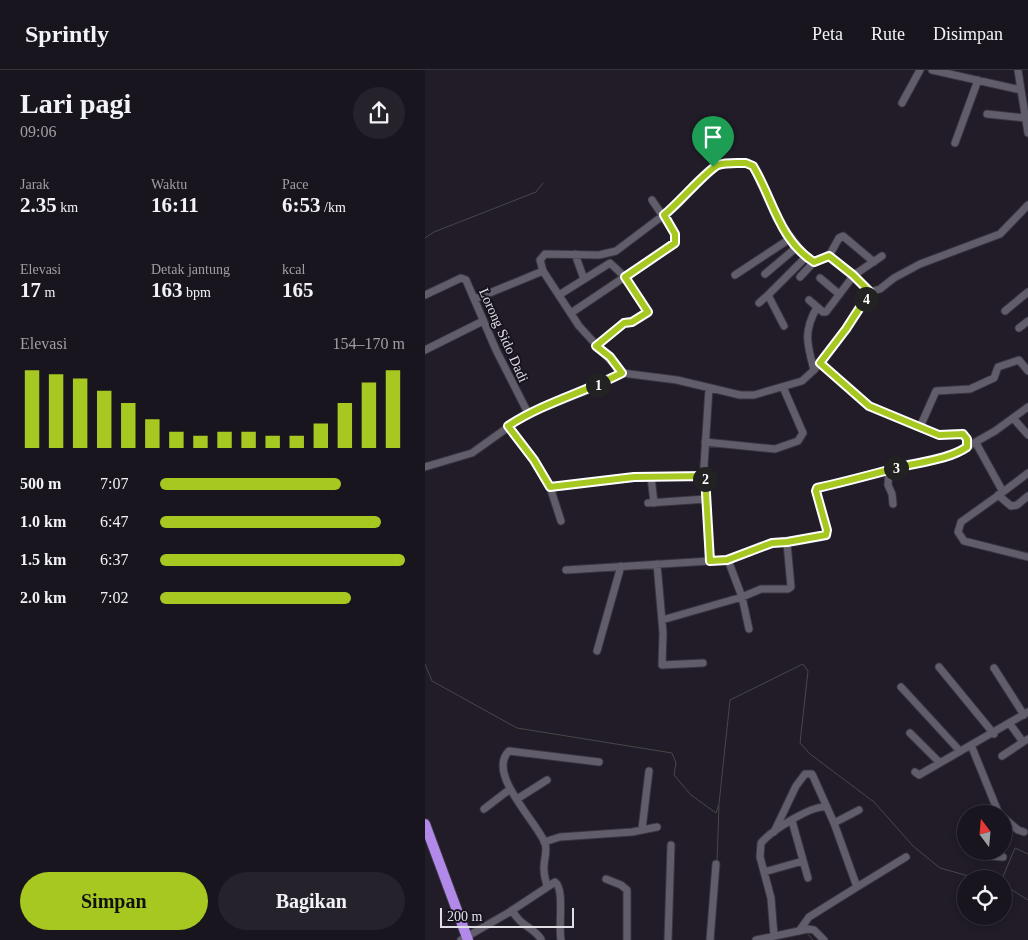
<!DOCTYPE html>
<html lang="id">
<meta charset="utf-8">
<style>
:root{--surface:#19151e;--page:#26222b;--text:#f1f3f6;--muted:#9f9fa4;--line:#37343c;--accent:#a6c821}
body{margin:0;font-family:"Times New Roman",serif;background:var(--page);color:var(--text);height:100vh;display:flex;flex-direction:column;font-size:19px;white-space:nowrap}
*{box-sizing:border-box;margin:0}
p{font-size:16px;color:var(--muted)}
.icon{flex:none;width:28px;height:28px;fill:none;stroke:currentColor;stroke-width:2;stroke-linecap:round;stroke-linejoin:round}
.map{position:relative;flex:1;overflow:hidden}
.drawer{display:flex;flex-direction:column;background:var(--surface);width:425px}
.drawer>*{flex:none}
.needle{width:32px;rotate:344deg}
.fabs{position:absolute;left:532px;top:735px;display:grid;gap:10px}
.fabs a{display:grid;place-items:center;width:55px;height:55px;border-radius:50%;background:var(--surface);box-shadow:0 2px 8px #0003,0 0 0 1px var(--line);font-size:25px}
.scale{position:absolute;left:15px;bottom:12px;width:134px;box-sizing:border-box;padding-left:5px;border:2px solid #e1dee6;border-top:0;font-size:14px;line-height:18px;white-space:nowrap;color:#e1dee6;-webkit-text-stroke:4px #18131e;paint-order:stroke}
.pin{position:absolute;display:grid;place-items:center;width:42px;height:42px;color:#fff;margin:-51px -21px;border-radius:50% 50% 50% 0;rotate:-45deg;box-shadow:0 0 5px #0007}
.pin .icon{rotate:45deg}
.km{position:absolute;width:25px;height:25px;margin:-12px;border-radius:50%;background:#222;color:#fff;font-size:14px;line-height:25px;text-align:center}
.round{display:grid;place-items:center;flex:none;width:52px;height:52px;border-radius:26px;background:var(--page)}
.overview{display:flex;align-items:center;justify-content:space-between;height:85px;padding:0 20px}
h1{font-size:28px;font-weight:800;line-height:38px}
.stats{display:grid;grid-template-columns:repeat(3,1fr);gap:8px;height:85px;padding:5px 20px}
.stats div{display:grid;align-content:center}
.stats b{font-size:21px;font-weight:800}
.stats small{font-size:14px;font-weight:400}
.stats p{font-size:14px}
.chart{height:140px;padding:10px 20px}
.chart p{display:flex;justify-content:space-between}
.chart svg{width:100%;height:90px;margin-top:5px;stroke:var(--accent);stroke-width:6}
.action{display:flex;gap:10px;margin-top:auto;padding:10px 20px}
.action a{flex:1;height:58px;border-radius:30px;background:var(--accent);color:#111;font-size:20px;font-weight:800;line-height:58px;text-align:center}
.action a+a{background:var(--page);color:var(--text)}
ul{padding:0 20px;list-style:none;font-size:16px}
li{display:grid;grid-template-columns:80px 60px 1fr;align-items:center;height:38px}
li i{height:12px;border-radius:6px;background:var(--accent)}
header{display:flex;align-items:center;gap:30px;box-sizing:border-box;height:70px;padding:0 25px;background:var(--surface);border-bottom:1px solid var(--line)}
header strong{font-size:24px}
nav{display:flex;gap:28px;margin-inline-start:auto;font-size:18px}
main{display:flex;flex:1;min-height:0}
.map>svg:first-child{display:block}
</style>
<header>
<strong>Sprintly</strong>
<nav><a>Peta</a><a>Rute</a><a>Disimpan</a></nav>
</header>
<main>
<section class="drawer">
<div class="overview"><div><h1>Lari pagi</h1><p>09:06</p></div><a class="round"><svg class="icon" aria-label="share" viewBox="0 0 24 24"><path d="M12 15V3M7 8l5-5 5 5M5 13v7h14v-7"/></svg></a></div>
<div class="stats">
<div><p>Jarak</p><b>2.35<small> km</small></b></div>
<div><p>Waktu</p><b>16:11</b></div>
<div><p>Pace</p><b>6:53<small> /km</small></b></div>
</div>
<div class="stats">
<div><p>Elevasi</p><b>17<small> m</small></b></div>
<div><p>Detak jantung</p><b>163<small> bpm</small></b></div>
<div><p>kcal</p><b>165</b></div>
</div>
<div class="chart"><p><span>Elevasi</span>154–170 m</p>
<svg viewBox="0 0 160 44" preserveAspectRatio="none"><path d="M5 44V6M15 44V8M25 44V10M35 44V16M45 44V22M55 44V30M65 44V36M75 44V38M85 44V36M95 44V36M105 44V38M115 44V38M125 44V32M135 44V22M145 44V12M155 44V6"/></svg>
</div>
<ul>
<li><b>500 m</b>7:07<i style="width:74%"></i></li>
<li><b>1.0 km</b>6:47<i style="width:90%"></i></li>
<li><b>1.5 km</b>6:37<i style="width:100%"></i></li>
<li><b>2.0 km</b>7:02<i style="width:78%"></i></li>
</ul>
<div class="action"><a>Simpan</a><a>Bagikan</a></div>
</section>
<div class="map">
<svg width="603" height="870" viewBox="0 0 603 870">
<rect width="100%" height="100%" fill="#211c28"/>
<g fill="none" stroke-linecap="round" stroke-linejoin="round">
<!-- stream -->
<path stroke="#464845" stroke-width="1" d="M0 168 9 162 111 122 118 113
M0 594 7 611 92 658 247 683 251 693 249 705 266 725 291 743 294 734 305 630 378 594 383 601 375 673 385 684 449 732 488 776 515 798 554 809
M292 792 294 736
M577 809 590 778 603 784
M579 815 603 830
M382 863 388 870
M289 870V863"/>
<defs>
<path id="minor" d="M507 0 596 20 603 63
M593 0 596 20
M477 33 495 0
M562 44 600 48
M530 73 553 10
M150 184 159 209
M404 186 414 168 418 166 449 192
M118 201 115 190 120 184 174 185 191 181 252 135 288 97 297 94 321 93 328 96 352 149 381 187
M340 204 372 177
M310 205 366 168
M375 207 389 192 404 186 429 205 445 222
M395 208 414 224
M0 225 36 208 41 210 71 280 103 343
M134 225 185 193 200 207 223 243 207 252 199 253 171 276
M50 229 118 201 154 256 197 303
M384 230 398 242H401L429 205 457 186
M334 233 343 225
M580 241 603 222
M146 243 250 173V164L227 130
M359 256 343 225 381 187 389 192
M594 258 603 251
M0 280 58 251
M395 293 444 337 514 365 538 363 541 369 542 377 570 361 603 337
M389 300C382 274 378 262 392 237
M588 348 603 365
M83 356 117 402 125 417 136 451
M495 357 511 321 545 319 569 308 573 297 594 290 603 301
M280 372 350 379 373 371 378 363 358 317
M551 373 578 422 536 452 533 462 539 471 603 487
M0 397 47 383 103 343 168 318 197 303 252 310 315 325H329L377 311 389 300 421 259 445 222 455 219 469 208 495 194 575 164 603 135
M226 407 280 406
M125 417 209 407H226L229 433
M578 422 603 403
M573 425 586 436 592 435 603 426
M223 433 281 429
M468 434 467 424 463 415 464 401 533 382 542 377
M362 473 395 467 402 464 391 421 392 418 414 414 464 401
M285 491 303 490 317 527 336 519H363L366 517 362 473 360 471 335 476 303 490
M232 494 238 563 237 595 278 593
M141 500 285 491 279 396 284 318
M237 550 317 527 324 559
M172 581 196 496
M514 597 569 664
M569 598 599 645
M476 617 534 680
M585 654 598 672 603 669
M485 663 514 692
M546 675 574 744
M577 686 598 672
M490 702 494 705 603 642
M92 729 122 710
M59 739 85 719
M579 748 593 760 599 762
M367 751 383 808
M409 753 434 740
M217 759 224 701
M349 762 371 716 380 704H387L409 753 432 817 384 847 374 861
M119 772 135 767 207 762 232 757
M541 775V776
M547 781 563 786 578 787
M339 802 378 791
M181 809 196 815 202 820V870
M122 816C121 811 119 806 119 800 118 791 123 782 120 773 111 751 61 703 84 681L174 692
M432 817 481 787
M87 840C96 857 107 856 116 869
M349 866 346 828 335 787 336 773C346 761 386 735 402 737
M36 870 83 843 130 812C140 819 133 856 136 870
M243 870 246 775
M285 870 291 794
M331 870 383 859 389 860 399 870"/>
<path id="highway" d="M0 754 43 870"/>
</defs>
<!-- minor casing -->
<use href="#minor" stroke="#39363f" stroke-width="9"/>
<!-- highway casing -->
<use href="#highway" stroke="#39363f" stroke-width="12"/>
<!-- minor -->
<use href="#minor" stroke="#625d6b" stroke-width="7"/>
<!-- highway -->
<use href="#highway" stroke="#b289e9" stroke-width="10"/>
</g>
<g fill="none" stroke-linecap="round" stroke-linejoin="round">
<defs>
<path id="route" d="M321 93 328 96C348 129 354 170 389 192L404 186 428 205 445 222 421 259 395 293 444 336 514 365 538 364 542 369V377C523 390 494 392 471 398 445 405 419 412 392 418L391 421 402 460 401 465 362 472 347 473 302 490 285 491 280 406 209 407 125 417 109 390 83 356C118 333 160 322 197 303L185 287 171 276 199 253 207 252 223 242 200 207 250 173V164L239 145C252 135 283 99 293 95 301 92 312 93 321 93Z"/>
</defs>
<!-- route casing -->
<use href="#route" stroke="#fff" stroke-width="10"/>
<!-- route -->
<use href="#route" stroke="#a6c821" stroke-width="6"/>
</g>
<g text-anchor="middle" stroke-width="4" stroke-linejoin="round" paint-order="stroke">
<!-- street labels -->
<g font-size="14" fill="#e1dee6" stroke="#18131e">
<text transform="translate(79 265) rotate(66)" y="5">Lorong Sido Dadi</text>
</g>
</g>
</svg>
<div class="fabs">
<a><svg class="needle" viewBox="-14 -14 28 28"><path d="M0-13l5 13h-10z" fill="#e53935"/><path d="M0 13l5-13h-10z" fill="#9f9fa4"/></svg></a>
<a><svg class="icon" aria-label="locate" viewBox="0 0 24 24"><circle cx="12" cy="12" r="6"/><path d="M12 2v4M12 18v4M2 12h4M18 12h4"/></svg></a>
</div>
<div class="scale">200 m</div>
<div class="pin" style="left:288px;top:97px;background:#1e9e55"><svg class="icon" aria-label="arrive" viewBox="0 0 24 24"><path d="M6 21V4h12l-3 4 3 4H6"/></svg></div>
<b class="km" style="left:173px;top:315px">1</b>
<b class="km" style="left:280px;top:409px">2</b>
<b class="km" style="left:471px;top:398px">3</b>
<b class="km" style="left:441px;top:229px">4</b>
</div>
</main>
